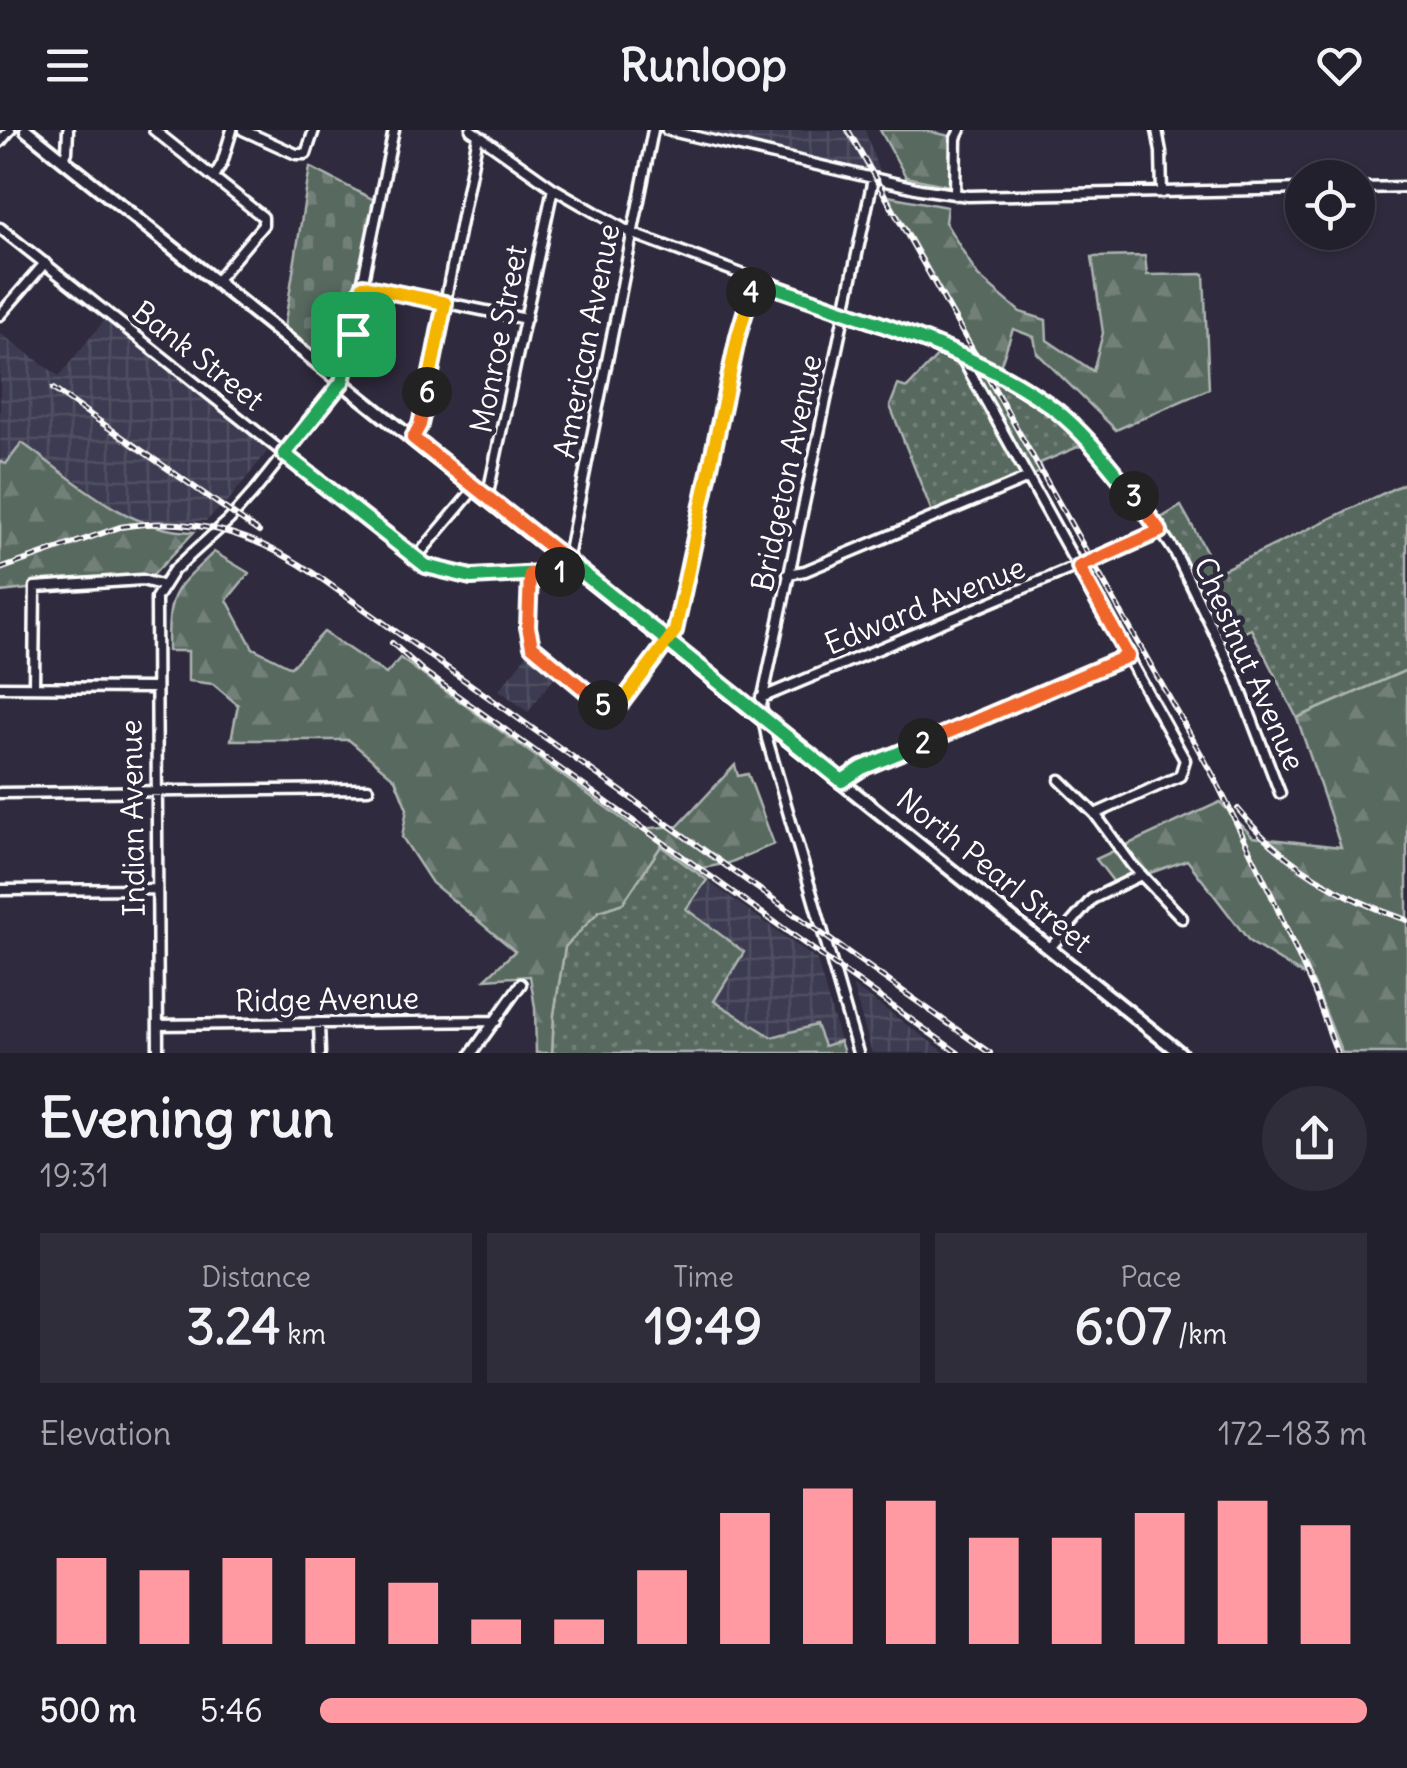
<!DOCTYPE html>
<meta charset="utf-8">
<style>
:root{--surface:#23202e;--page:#2f2d3a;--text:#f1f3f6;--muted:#a3a3aa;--line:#403e4a;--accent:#ff9aa2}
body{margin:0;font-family:Delius,sans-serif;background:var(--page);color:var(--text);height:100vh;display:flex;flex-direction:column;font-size:38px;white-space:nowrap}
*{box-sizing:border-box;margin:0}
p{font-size:32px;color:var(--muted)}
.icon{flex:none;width:55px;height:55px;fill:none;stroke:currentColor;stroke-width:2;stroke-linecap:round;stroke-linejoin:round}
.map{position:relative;height:923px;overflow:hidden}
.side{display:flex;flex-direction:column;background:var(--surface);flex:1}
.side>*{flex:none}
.controls{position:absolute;left:1285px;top:30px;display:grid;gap:20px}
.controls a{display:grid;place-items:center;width:90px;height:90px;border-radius:50%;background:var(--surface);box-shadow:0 2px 8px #0004,0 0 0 2px var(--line);font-size:50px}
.pin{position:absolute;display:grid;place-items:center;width:85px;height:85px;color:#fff;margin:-42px;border-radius:20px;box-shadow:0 5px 15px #0006}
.km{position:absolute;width:50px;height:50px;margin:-25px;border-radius:50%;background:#222;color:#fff;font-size:28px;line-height:50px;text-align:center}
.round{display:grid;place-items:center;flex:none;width:105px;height:105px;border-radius:52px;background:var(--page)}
.summary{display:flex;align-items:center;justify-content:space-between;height:170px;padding:0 40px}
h1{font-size:55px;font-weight:700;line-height:75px}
.figures{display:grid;grid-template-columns:repeat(3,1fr);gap:15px;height:170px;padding:10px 40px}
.figures div{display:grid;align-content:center;border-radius:0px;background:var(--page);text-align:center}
.figures b{font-size:50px;font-weight:700}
.figures small{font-size:28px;font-weight:400}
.figures p{font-size:28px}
.chart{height:280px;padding:20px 40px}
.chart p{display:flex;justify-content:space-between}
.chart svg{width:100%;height:180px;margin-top:10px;stroke:var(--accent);stroke-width:6}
ul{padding:0 40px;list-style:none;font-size:32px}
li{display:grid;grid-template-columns:160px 120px 1fr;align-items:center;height:75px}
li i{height:25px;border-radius:12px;background:var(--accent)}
header{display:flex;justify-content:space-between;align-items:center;height:130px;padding:0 40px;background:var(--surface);font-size:45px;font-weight:700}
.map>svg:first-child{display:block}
</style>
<header><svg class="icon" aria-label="menu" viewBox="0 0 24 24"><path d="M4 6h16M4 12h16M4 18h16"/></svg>Runloop<svg class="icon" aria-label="heart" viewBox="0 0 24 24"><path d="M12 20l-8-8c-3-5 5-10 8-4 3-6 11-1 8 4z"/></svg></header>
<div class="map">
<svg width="1407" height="923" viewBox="0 0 1407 923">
<defs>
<pattern id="industrial-grid" width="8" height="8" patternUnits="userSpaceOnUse" patternTransform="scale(2.5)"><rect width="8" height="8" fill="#3d3b51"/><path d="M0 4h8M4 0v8" fill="none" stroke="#504f62"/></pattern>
<pattern id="green-dots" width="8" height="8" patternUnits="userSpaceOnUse" patternTransform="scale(2.5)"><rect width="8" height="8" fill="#596a61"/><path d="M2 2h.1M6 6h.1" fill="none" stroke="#728079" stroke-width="1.8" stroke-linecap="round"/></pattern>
<pattern id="forest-firs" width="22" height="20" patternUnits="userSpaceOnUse" patternTransform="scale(2.5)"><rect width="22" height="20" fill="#596a61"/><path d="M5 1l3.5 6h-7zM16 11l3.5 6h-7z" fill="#728079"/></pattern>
<pattern id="cemetery-stones" width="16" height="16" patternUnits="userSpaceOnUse" patternTransform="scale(2.5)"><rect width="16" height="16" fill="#596a61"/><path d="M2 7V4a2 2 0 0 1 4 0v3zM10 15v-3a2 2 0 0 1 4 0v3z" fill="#728079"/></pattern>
</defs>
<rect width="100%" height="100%" fill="#2f2a3d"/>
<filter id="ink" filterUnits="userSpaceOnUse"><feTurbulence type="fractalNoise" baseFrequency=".01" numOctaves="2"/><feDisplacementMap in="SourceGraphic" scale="20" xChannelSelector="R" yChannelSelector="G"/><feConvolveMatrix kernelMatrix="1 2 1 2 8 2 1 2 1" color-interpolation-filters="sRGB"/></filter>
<g filter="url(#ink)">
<!-- industrial -->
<path fill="url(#industrial-grid)" d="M667 0H865L882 51Z
M111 182 275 312 229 370 206 391 133 390 22 313 6 335 0 331V203L59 246Z
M528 523 556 545 528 582 499 560Z
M707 750 817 830 840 911 824 916 816 895 772 907 713 870 685 779Z
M852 855 946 923H872Z"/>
<!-- green -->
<path fill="url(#green-dots)" stroke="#acb4b0" stroke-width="2.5" d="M944 219 998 242 1092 311 1040 333 1043 341 934 387 890 276 898 255 907 258Z
M1407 352V540L1297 588 1251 499 1221 513 1156 391 1181 376 1218 442Z
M661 716 707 750 686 779 744 822 714 871 772 907 816 895 824 916 840 911 844 923H552L554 884 565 817 599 781 623 773Z"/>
<!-- forest -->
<path fill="url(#forest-firs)" stroke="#acb4b0" stroke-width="2.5" d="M880 0H922L950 6V56L906 47Z
M888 66 947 77 945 92 978 146 1020 182 1046 190 1047 210 1093 241 1103 203 1092 127 1145 126 1147 145 1204 144 1209 259 1116 300 1037 223 1034 207 1013 199 998 242 983 235Z
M22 313C74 349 127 402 194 402L153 445 0 462V331L6 334Z
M214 422 249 443 227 470 253 518 291 537 324 502 386 544 400 528 636 699 678 696 735 635 738 646 748 644 774 714 729 733 693 740 661 716 623 773 599 781 565 817 554 884 552 923H536L535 878 530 846 485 849 515 821 432 753 402 707 407 679 395 649 349 610H231L238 575 213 554 188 551V521H168C168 462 172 462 214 422Z
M1407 540V923H1342L1313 851 1250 812 1187 730 1116 755 1096 729 1220 672 1253 707 1341 717 1297 588Z"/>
<!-- cemetery -->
<path fill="url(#cemetery-stones)" stroke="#acb4b0" stroke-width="2.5" d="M310 37 380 73 342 252 283 204Z"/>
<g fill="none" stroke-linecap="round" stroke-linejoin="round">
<defs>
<path id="minor" d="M154 0 263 87V95L216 151
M243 0 296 24H306L314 0
M471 0 553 58 631 103 922 211 1003 248 1057 281 1088 309 1152 388 1175 422 1235 545 1280 663
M667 0 920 59 968 66 1302 59
M1157 0 1161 22 1162 63
M0 12 10 0
M63 30 67 22 68 0
M214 47 222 33 232 0
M1358 58 1407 57
M955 65 956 8 960 0
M0 98 426 436 471 447 565 442 653 0
M363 156 526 189
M0 185 45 133
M962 228 1185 630 1180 646 1095 684
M413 308 423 284 478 6
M487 368 553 58
M415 429 475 358
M529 444V497L532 516 603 576H617L675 501 738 205 755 150
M788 444 805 441 1028 348
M0 557 154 558
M34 557 35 457 142 450 161 455
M761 568 1161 401
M1060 650 1095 684 1132 735 1182 788
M841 651 862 638 1128 526
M0 663 368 659
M0 760 157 759
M1050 818 1092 769 1141 745
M319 893 320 923
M158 895 496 891
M158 923 156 468 173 441 229 390 254 362 342 252 394 0
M472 923 521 854
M858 923 767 609 761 576 873 49"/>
<path id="major" d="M26 0 1180 923"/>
</defs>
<!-- minor casing -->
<use href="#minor" stroke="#fff" stroke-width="15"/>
<!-- major casing -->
<use href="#major" stroke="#fff" stroke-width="18"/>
<!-- minor -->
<use href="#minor" stroke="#2f2a3d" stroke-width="8"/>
<!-- major -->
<use href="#major" stroke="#2f2a3d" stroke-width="10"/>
<defs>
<path id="rail" d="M848 0 1214 647 1271 764 1315 863 1337 923
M53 259 259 402
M0 439 120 397C196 385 257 404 319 447L990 923
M392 513 423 541 958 923
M1238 679C1281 733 1343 769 1407 790"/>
</defs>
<!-- rail casing -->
<use href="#rail" stroke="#fff" stroke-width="6"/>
<!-- rail -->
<use href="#rail" stroke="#2f2a3d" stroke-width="2.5" stroke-dasharray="8" stroke-linecap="butt"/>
</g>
</g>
<g fill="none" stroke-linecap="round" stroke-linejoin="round" filter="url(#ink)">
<defs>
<path id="split-1" d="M353 204 342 252 284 324 426 436 471 447 560 442"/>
<path id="split-2" d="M560 442H565L568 431 842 651 862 638 923 613"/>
<path id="split-3" d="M923 613 1128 526 1079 437 1160 401 1134 366"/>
<path id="split-4" d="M751 162 755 150C849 185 978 219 1057 281 1087 305 1110 337 1134 366"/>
<path id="split-5" d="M603 575 613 577 622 572 675 501 738 206 751 162"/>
<path id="split-6" d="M427 262 420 295 413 308 568 431 565 442 530 444 528 497 532 516 603 575"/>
<path id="split-7" d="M353 204 363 156 445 173 427 262"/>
</defs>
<!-- split-1 casing -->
<use href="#split-1" stroke="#fff" stroke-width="20"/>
<!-- split-2 casing -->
<use href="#split-2" stroke="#fff" stroke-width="20"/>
<!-- split-3 casing -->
<use href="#split-3" stroke="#fff" stroke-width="20"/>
<!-- split-4 casing -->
<use href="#split-4" stroke="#fff" stroke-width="20"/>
<!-- split-5 casing -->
<use href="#split-5" stroke="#fff" stroke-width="20"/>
<!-- split-6 casing -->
<use href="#split-6" stroke="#fff" stroke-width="20"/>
<!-- split-7 casing -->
<use href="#split-7" stroke="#fff" stroke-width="20"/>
<!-- split-1 -->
<use href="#split-1" stroke="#22a559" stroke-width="12"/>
<!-- split-2 -->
<use href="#split-2" stroke="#22a559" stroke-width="12"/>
<!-- split-3 -->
<use href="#split-3" stroke="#f0652b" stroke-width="12"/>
<!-- split-4 -->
<use href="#split-4" stroke="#22a559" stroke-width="12"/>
<!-- split-5 -->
<use href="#split-5" stroke="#f5b400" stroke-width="12"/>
<!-- split-6 -->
<use href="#split-6" stroke="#f0652b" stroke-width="12"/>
<!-- split-7 -->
<use href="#split-7" stroke="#f5b400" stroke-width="12"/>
</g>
<g text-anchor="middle" stroke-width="9" stroke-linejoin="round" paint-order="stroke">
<!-- street labels -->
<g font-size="30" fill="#fff" stroke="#2f2a3d">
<text transform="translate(499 209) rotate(-79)" y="10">Monroe Street</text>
<text transform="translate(587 211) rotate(-79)" y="10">American Avenue</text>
<text transform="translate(198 226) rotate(38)" y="10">Bank Street</text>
<text transform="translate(787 343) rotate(-78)" y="10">Bridgeton Avenue</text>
<text transform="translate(925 476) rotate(-22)" y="10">Edward Avenue</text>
<text transform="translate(1249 534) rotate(66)" y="10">Chestnut Avenue</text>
<text transform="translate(133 688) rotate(-91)" y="10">Indian Avenue</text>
<text transform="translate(994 741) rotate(39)" y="10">North Pearl Street</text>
<text transform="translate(327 870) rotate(-1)" y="10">Ridge Avenue</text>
</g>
</g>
</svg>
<div class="controls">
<a><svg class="icon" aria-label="locate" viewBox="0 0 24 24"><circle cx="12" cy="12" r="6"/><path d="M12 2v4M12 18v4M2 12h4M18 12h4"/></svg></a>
</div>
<div class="pin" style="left:353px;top:204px;background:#1e9e55"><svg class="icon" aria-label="arrive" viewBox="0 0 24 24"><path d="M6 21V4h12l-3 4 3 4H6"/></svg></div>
<b class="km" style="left:560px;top:442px">1</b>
<b class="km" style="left:923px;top:613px">2</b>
<b class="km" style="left:1134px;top:366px">3</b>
<b class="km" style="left:751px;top:162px">4</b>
<b class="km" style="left:603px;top:575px">5</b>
<b class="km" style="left:427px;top:262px">6</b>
</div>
<section class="side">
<div class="summary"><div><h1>Evening run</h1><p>19:31</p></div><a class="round"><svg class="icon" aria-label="share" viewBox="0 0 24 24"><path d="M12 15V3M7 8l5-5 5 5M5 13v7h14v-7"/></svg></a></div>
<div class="figures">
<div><p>Distance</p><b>3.24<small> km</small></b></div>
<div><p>Time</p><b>19:49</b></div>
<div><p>Pace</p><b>6:07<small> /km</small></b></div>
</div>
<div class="chart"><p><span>Elevation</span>172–183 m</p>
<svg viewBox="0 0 160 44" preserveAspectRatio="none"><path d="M5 44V23M15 44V26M25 44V23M35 44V23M45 44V29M55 44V38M65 44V38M75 44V26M85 44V12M95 44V6M105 44V9M115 44V18M125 44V18M135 44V12M145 44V9M155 44V15"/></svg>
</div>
<ul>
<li><b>500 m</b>5:46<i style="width:100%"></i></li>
</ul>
</section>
